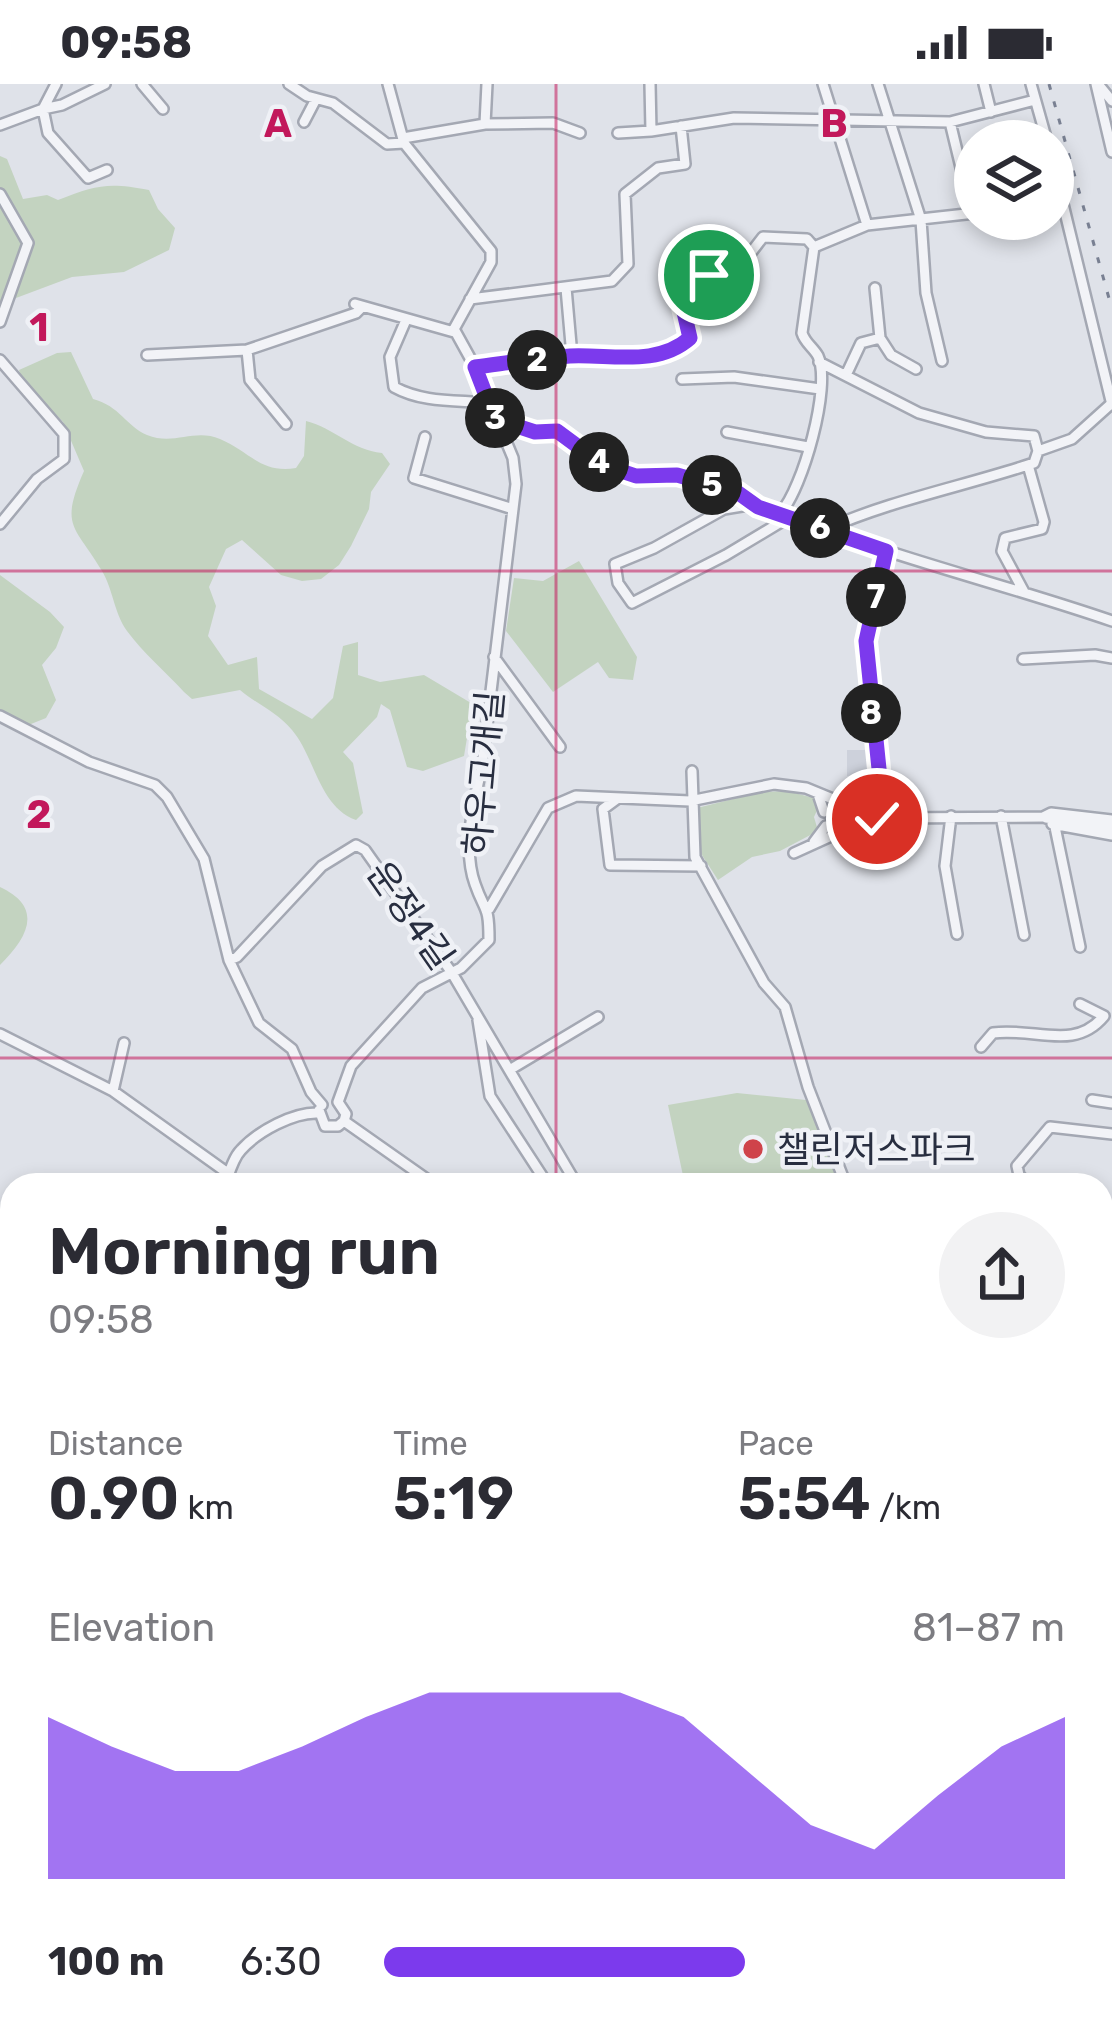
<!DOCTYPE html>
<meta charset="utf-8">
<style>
:root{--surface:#fff;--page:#f2f2f3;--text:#2b2b33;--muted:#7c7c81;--accent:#7c3aed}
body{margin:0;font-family:Rubik,"Noto Sans KR",sans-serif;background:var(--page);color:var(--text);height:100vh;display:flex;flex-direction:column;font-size:45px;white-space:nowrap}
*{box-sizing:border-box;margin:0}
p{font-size:39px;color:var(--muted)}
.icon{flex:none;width:66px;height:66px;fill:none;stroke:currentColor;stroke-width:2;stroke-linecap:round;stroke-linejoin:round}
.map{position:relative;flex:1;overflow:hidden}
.panel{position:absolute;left:0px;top:1089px;width:1113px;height:858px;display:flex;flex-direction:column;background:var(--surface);border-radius:36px 36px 0 0;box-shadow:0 6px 18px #0003}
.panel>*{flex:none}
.buttons{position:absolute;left:954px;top:36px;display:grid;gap:24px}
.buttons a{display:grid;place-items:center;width:120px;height:120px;border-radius:50%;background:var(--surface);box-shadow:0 6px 18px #0003;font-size:60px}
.pin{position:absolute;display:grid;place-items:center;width:102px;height:102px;color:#fff;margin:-51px;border:6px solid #fff;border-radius:50%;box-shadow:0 3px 12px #0007}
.km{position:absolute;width:60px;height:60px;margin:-30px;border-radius:50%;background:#222;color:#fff;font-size:33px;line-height:60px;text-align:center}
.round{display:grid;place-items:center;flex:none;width:126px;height:126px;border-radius:63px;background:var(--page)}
.head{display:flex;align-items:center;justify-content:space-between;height:204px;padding:0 48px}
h1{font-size:66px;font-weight:600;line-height:90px}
.figures{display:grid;grid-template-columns:repeat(3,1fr);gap:18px;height:204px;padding:12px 48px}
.figures div{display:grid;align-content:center}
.figures b{font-size:60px;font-weight:600}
.figures small{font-size:33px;font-weight:400}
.figures p{font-size:33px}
.chart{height:336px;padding:24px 48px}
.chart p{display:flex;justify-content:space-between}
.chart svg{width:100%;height:216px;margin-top:12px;fill:var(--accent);opacity:.7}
ul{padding:0 48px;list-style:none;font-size:39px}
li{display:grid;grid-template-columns:192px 144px 1fr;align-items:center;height:90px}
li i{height:30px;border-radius:15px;background:var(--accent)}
.status{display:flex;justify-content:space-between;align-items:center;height:84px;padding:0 60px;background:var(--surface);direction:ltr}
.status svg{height:33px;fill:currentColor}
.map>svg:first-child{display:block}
</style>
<div class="status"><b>09:58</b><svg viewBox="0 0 49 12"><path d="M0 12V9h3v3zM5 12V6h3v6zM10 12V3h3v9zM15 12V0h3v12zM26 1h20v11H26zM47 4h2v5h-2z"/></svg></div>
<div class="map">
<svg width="1112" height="1947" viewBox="0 0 1112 1947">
<rect width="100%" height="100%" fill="#dfe2e9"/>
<!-- built -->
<path fill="#cdd1db" d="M847 666H869V691L847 692Z"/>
<!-- green -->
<path fill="#c3d3c0" d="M0 72 7 75 23 115 47 111 58 116C96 101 108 98 149 106L158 125 175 144 169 166 124 188 72 193 0 220Z
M71 268 93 315C120 322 126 342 147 351 174 362 194 344 220 355 249 367 261 390 296 384L304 372 306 337C334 344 352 366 382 369L390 380 371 408 369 425 351 462 339 481 321 495 302 497 281 491 242 456 226 465 209 503 216 522 208 552 228 581 257 573 259 605 312 635 333 614 343 562 358 558V591L380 598 424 591 471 619 479 629 467 654 464 672 423 687 407 683 390 626 381 620 377 633 343 668 353 679 363 729 356 736C319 723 315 673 292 646 277 628 258 621 240 606L192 615 184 608C166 588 143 569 127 547 114 529 113 505 102 487 75 441 59 444 84 387L63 338 22 297 19 286 57 269Z
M579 477 637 573 633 596 609 594 598 578 553 608 506 547 514 494 543 497Z
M0 491 50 528 64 543 56 564 42 581 56 616 46 634 26 642 0 625Z
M787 707 814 714 819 722 814 733 818 747 780 767 752 773 718 796 700 768 697 724 761 708Z
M0 803C45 824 27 854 0 881Z
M737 1009 806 1016 816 1028 842 1101H685L668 1021Z"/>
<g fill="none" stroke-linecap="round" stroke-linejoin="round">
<defs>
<path id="street" d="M105 0 62 21 43 25 48 49 88 94 107 86
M142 0 163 25
M289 0 307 12 333 19 387 60 404 59
M823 0 867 141
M878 0 921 136 926 209 942 277
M984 0 991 28
M1031 0 1047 57
M1096 0 1112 68
M1098 0 1112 17
M304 38 316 15
M950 38 972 129
M485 40 553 39 580 49
M0 41 43 25 56 0
M651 47 734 34 950 38 1035 16
M618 49 651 47 650 0
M403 54 485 40 487 0
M1053 79 1112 321
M0 110 28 159 0 238
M814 163 867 141 975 129
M470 215 612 197 628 180 625 110 658 84 685 80 681 42
M355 220 454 248
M406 236 390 273 394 303C423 319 456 316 488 319
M880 254 891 271 916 285
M247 266 250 296 286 340
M147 271 247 266 356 229 362 223
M572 272C611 273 658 282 690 253L681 215C700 197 719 179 746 175L763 153 807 155 814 163 802 249C805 259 813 263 818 272 832 302 802 406 781 428
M0 276 64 350V375L37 395 0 440
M819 278 919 329 986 348 1034 352 1038 367
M475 283 572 272 566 204
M846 291 861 259 880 254 875 204
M682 295 734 293 820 305
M495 335 535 348 557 347 603 381 636 391H677L737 408 754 420
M727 348 808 363
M425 353 414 394 513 425
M791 432 726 471 632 519 618 499 615 480 654 464 724 425 748 421 781 428C888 473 1002 499 1112 537
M824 446C891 416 965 402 1034 379L1038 367 1072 355 1112 319
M1024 508 1002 467 1005 454 1042 445 1044 438 1028 381
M494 573 560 663
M1023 575 1095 571 1112 574
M0 632 89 678 155 701 167 713 204 775 229 876 259 939 292 965 311 1008 322 1021
M692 687 695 773 764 899 785 923 808 1003 846 1101
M818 710 824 728
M618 714 603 725 610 781 701 782
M849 722 877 735
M951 732 945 782 957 850
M1001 732 1024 851
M884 734 867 557 886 467
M1046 734 1112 743
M1052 740 1112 751
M1055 743 1080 863
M848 745 884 734 1043 733 1051 729 1112 736
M814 758 826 742
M794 769 838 749
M489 825 548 724 576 712 690 717 774 700 806 704 840 718
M229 876 237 873 322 782 356 761 365 766 452 889 577 1101
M478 936 490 1012 548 1101
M0 950 113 1007 229 1090
M981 963 993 949C1035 943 1074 968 1104 932L1080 920
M511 985 598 933
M113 1007 124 959
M1092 1016 1112 1019
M338 1018 351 982 422 904 461 884 489 856C489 820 485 829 475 800 462 764 474 718 482 682L516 400 513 374 475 283 454 245 491 178V167L404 59 388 0
M338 1018 346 1030 344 1037 435 1101
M319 1026 325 1042H338L344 1037
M225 1101C229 1090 233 1074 241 1066 258 1047 294 1028 318 1029
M1028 1101 1019 1091 1017 1082 1050 1043 1112 1050
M1101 1139 1112 1136
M1101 1298H1112
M0 1340 12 1359
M1101 1393 1112 1392
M0 1469 12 1446
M0 1564 5 1580
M1101 1689 1112 1687"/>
</defs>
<!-- street casing -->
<use href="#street" stroke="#a4a8b3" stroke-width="14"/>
<!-- street -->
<use href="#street" stroke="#f2f3f7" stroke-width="9"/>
<!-- secondary -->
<path stroke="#fff" stroke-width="14" d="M1101 1907 1112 1902
M1101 1921 1112 1916
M974 1947 984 1935
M1001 1947 1031 1935
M1027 1947 1058 1935
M1061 1947 1074 1935"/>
<!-- rail -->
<path stroke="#798092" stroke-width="3" stroke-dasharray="6 12" stroke-linecap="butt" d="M1049 0 1112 225"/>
</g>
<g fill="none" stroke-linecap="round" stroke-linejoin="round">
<defs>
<path id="route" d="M709 191 681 215 690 254C657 283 611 270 570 272 539 274 507 279 475 283L495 335 535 348 557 347 603 381 636 392 677 391 737 408 758 423 886 467 866 557 884 734 877 735"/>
</defs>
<!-- route casing -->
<use href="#route" stroke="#fff" stroke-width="24"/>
<!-- route -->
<use href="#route" stroke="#7c3aed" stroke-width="15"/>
</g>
<!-- grid -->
<path fill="none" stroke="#c2185b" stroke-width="3" stroke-opacity="0.55" d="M556 0V1101M0 487H1112M0 974H1112M0 1460H12M1101 1460H1112M556 1935V1947"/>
<!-- markers -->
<circle fill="#cf434a" stroke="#eff1f6" stroke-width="4.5" cx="753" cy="1065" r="12"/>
<g text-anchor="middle" stroke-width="9" stroke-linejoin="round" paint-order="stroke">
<!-- street labels -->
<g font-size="36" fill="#282e40" stroke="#eff1f6">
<text transform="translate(483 689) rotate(-85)" y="13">하우고개길</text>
<text transform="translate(411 831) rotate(55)" y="13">운정4길</text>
</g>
<!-- poi labels -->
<g font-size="36" fill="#282e40" stroke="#eff1f6" text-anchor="start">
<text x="777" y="1078">챌린저스파크</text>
</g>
</g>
<g font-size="39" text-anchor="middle" font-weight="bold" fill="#c2185b" stroke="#eff1f6" stroke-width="9" stroke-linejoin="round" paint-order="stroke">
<text x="278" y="53">A</text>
<text x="834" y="53">B</text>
<text x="39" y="257">1</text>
<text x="39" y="744">2</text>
</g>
</svg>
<div class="buttons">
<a><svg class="icon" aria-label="layers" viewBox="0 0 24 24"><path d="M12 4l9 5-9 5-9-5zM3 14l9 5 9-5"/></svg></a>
</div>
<div class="pin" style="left:709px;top:191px;background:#1e9e55"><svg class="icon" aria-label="arrive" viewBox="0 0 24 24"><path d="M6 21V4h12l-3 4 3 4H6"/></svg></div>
<div class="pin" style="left:877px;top:735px;background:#d93025"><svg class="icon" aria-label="check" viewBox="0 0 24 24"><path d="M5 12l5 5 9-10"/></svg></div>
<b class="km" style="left:537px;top:276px">2</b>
<b class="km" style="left:495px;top:334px">3</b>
<b class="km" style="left:599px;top:378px">4</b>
<b class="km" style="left:712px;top:401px">5</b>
<b class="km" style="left:820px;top:444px">6</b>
<b class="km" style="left:876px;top:513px">7</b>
<b class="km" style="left:871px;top:629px">8</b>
<section class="panel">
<div class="head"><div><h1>Morning run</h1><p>09:58</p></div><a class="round"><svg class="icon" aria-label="share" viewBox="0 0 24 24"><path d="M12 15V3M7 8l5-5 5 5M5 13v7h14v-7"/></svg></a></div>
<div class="figures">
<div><p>Distance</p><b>0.90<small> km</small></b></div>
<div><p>Time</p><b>5:19</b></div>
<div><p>Pace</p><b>5:54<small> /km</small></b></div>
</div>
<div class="chart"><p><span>Elevation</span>81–87 m</p>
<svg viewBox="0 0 160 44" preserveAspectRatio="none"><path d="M0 44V11L10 17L20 22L30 22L40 17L50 11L60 6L70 6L80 6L90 6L100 11L110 22L120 33L130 38L140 27L150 17L160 11V44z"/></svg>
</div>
<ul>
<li><b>100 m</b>6:30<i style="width:53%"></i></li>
</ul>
</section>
</div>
